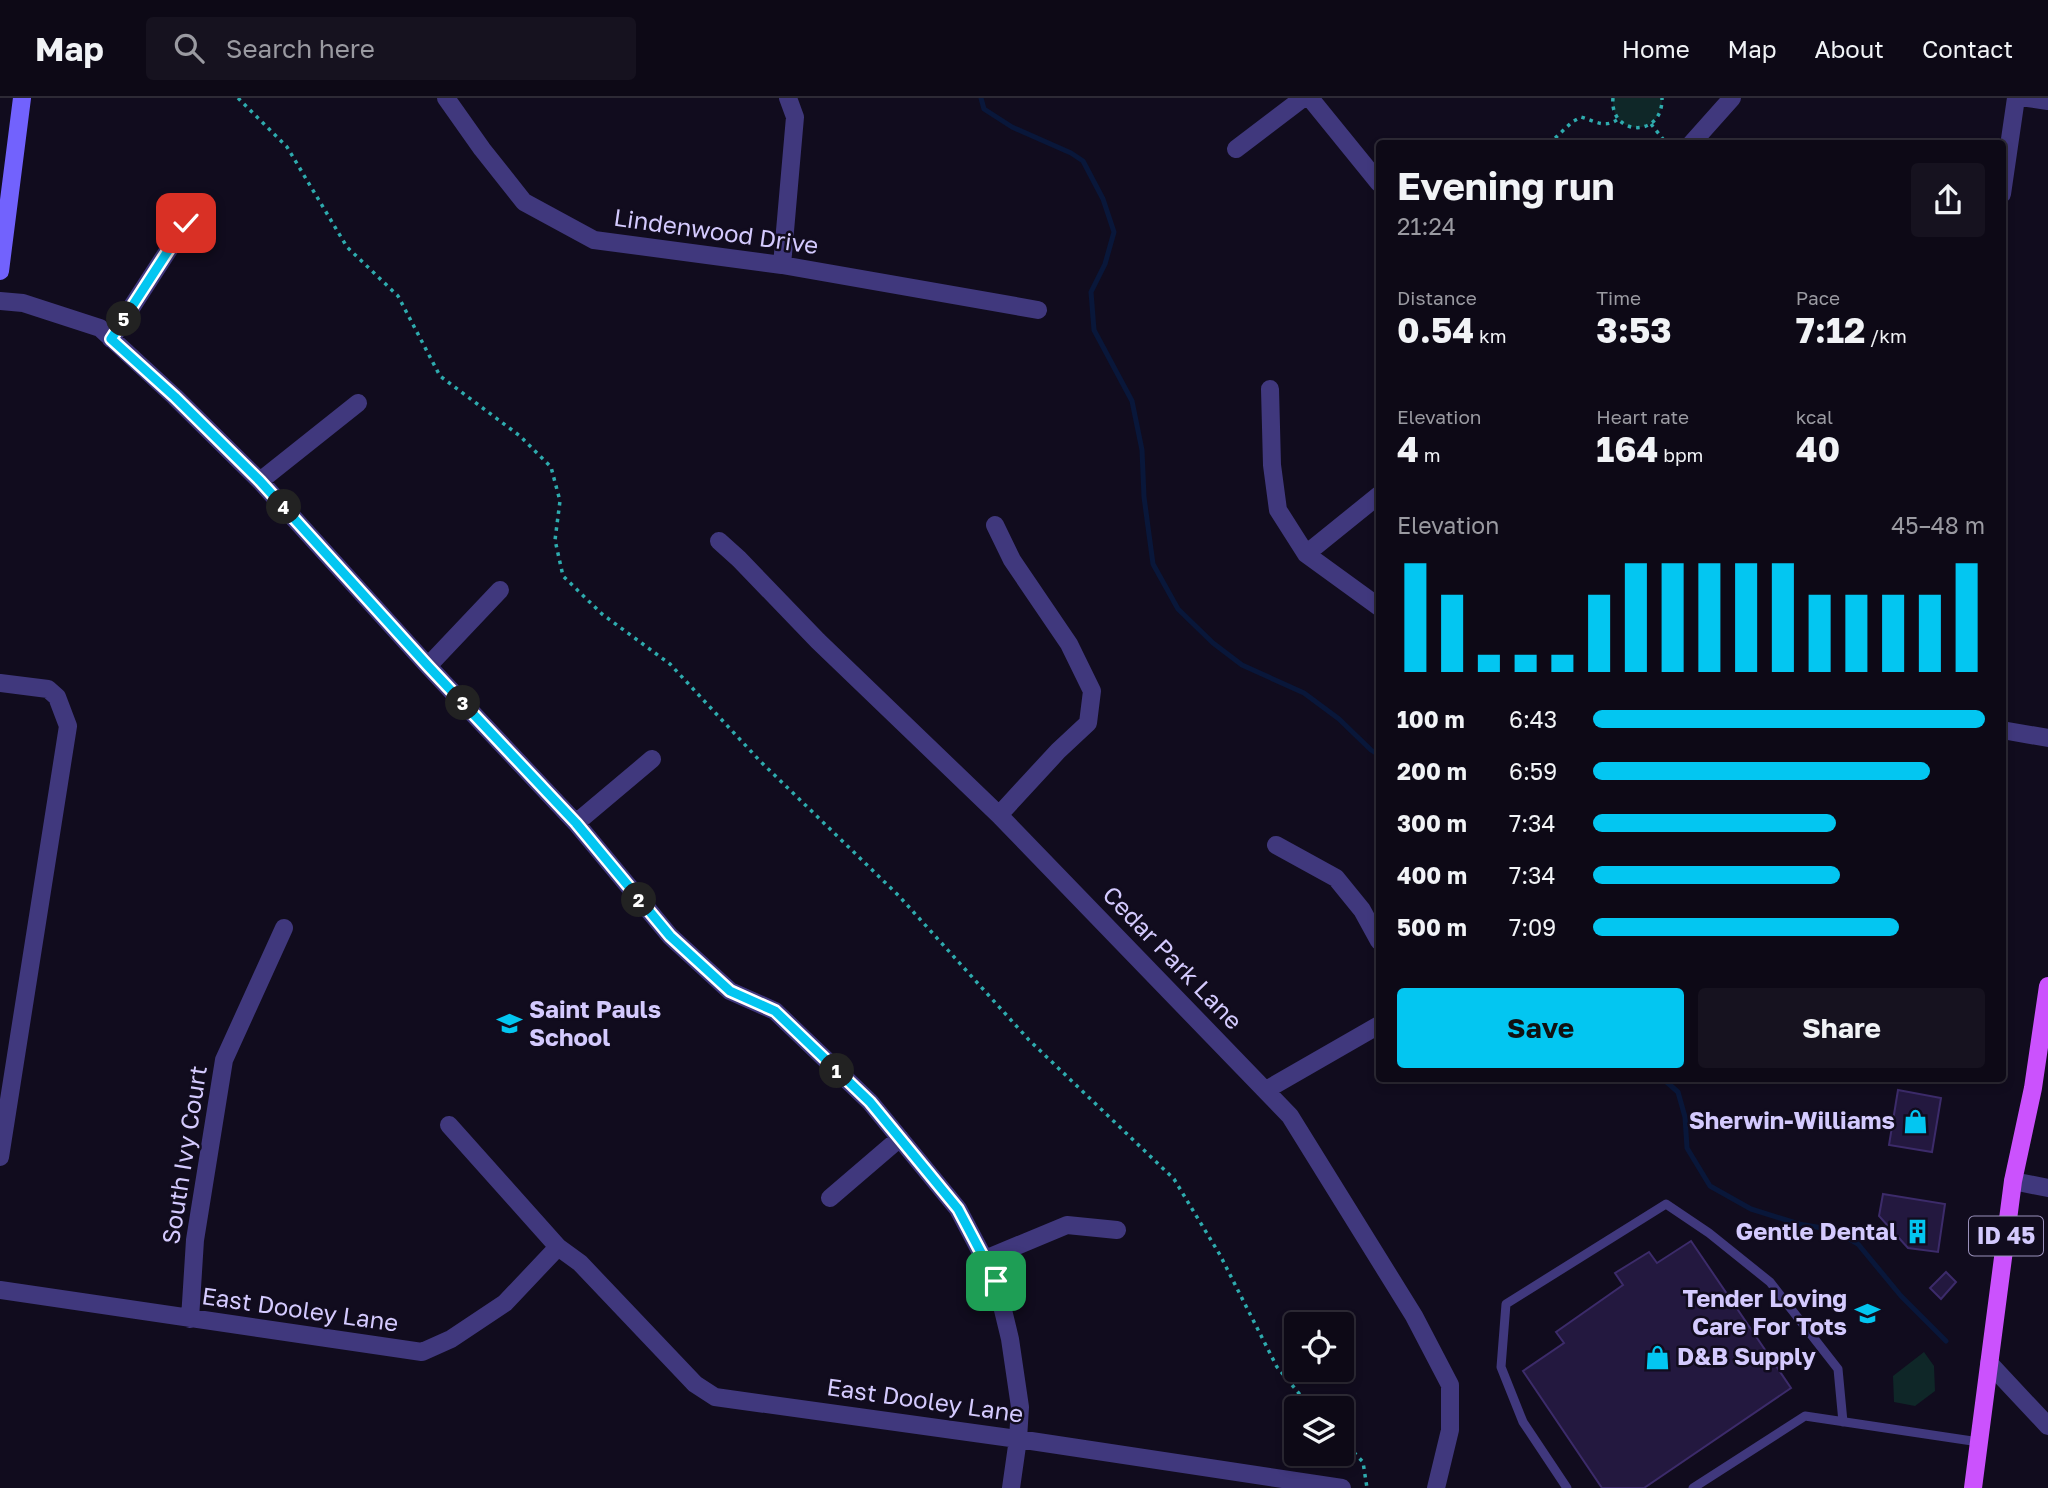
<!DOCTYPE html>
<meta charset="utf-8">
<style>
:root{--surface:#0d0916;--page:#16121f;--text:#f1f3f6;--muted:#9a9aa1;--line:#2d2a35;--accent:#03c6f1}
body{margin:0;font-family:"Golos Text",sans-serif;background:var(--page);color:var(--text);height:100vh;display:flex;flex-direction:column;font-size:26px;white-space:nowrap}
*{box-sizing:border-box;margin:0}
p{font-size:23px;color:var(--muted)}
.icon{flex:none;width:38px;height:38px;fill:none;stroke:currentColor;stroke-width:2;stroke-linecap:round;stroke-linejoin:round}
.map{position:relative;flex:1;overflow:hidden}
.sheet{position:absolute;left:1376px;top:42px;width:630px;height:942px;display:flex;flex-direction:column;background:var(--surface);border-radius:7px;box-shadow:0 4px 10px #0003,0 0 0 2px var(--line)}
.sheet>*{flex:none}
.buttons{position:absolute;left:1284px;top:1214px;display:grid;gap:14px}
.buttons a{display:grid;place-items:center;width:70px;height:70px;border-radius:7px;background:var(--surface);box-shadow:0 4px 10px #0003,0 0 0 2px var(--line);font-size:35px}
.pin{position:absolute;display:grid;place-items:center;width:60px;height:60px;color:#fff;margin:-30px;border-radius:14px;box-shadow:0 4px 10px #0006}
.km{position:absolute;width:35px;height:35px;margin:-18px;border-radius:50%;background:#222;color:#fff;font-size:19px;line-height:35px;text-align:center}
.round{display:grid;place-items:center;flex:none;width:74px;height:74px;border-radius:7px;background:var(--page)}
.head{display:flex;align-items:center;justify-content:space-between;height:119px;padding:0 21px}
h1{font-size:38px;font-weight:700;line-height:52px}
.figures{display:grid;grid-template-columns:repeat(3,1fr);gap:10px;height:119px;padding:7px 21px}
.figures div{display:grid;align-content:center}
.figures b{font-size:35px;font-weight:700}
.figures small{font-size:19px;font-weight:400}
.figures p{font-size:19px}
.chart{height:196px;padding:14px 21px}
.chart p{display:flex;justify-content:space-between}
.chart svg{width:100%;height:126px;margin-top:7px;stroke:var(--accent);stroke-width:6}
.primary-button{display:flex;gap:14px;margin-top:auto;padding:14px 21px}
.primary-button a{flex:1;height:80px;border-radius:7px;background:var(--accent);color:#111;font-size:28px;font-weight:700;line-height:80px;text-align:center}
.primary-button a+a{background:var(--page);color:var(--text)}
ul{padding:0 21px;list-style:none;font-size:23px}
li{display:grid;grid-template-columns:112px 84px 1fr;align-items:center;height:52px}
li i{height:18px;border-radius:9px;background:var(--accent)}
header{display:flex;align-items:center;gap:42px;box-sizing:border-box;height:98px;padding:0 35px;background:var(--surface);border-bottom:2px solid var(--line)}
header strong{font-size:33px}
nav{display:flex;gap:38px;margin-inline-start:auto;font-size:24px}
.search{width:490px;height:63px;background:var(--page);display:flex;align-items:center;gap:18px;box-sizing:border-box;padding:0 24px;border-radius:7px;color:var(--muted);font-size:26px}
.map>svg:first-child{display:block}
</style>
<header>
<strong>Map</strong>
<div class="search"><svg class="icon" aria-label="search" viewBox="0 0 24 24"><circle cx="10" cy="10" r="6"/><path d="M15 15l6 6"/></svg>Search here</div>
<nav><a>Home</a><a>Map</a><a>About</a><a>Contact</a></nav>
</header>
<div class="map">
<svg width="2048" height="1390" viewBox="0 0 2048 1390">
<rect width="100%" height="100%" fill="#110c1e"/>
<!-- green -->
<path fill="#0f2728" d="M1613 0H1662C1663 41 1609 38 1613 0Z
M1924 1254 1934 1268 1935 1293 1915 1308 1894 1304 1893 1278Z"/>
<g fill="none" stroke-linecap="round" stroke-linejoin="round">
<!-- stream -->
<path stroke="#09173a" stroke-width="5" d="M981 0 984 11 1012 29 1071 55 1083 63 1103 101 1114 134 1105 166 1091 194 1094 232 1132 303 1142 352 1144 399 1153 466 1178 511 1213 545 1242 567 1304 595 1339 621 1371 652 1379 657
M1662 980 1678 994 1685 1019 1687 1050 1710 1088 1751 1111 1799 1126 1834 1132 1858 1146 1901 1198 1946 1243"/>
</g>
<!-- building -->
<path fill="#23183f" stroke="#3c2b6a" stroke-width="2" d="M1898 992 1941 1000 1932 1054 1889 1047Z
M1883 1096 1945 1106 1938 1154 1908 1150 1879 1118Z
M1691 1143 1791 1290 1644 1390H1602L1523 1273 1564 1245 1556 1234 1623 1187 1615 1175 1649 1154 1657 1165Z
M1946 1174 1956 1184 1941 1201 1930 1190Z"/>
<g fill="none" stroke-linecap="round" stroke-linejoin="round">
<!-- path -->
<path stroke="#2eabae" stroke-width="3.5" stroke-dasharray="3.5 5" stroke-linecap="butt" d="M238 0 287 49 347 149 398 198 440 278 520 338 551 369 560 403 555 442 563 478 602 516 670 566 760 663 899 798 1029 942 1174 1081 1220 1157 1277 1269 1312 1311
M1613 0C1609 38 1663 41 1662 0
M1651 26 1667 46
M1549 46 1572 24 1581 19C1595 23 1605 31 1618 21
M1342 1342 1363 1364 1367 1390"/>
<!-- lane -->
<path stroke="#40387d" stroke-width="9" d="M1567 1390 1523 1324 1501 1269 1506 1206 1666 1106 1709 1135 1770 1184 1838 1271 1843 1324
M1693 1390 1805 1318 1979 1344"/>
<!-- street -->
<path stroke="#40387d" stroke-width="18" d="M446 0 482 51 524 104 594 142 782 167 1038 212
M1310 0 1379 85
M2028 0 2048 3
M1691 46 1732 0
M1236 51 1303 0
M2002 96 2016 0
M782 167 795 19 788 0
M0 203 23 205 100 230 175 299 260 383 428 568 576 725 670 838 730 893 775 913 870 1004 958 1111 996 1183 1010 1241 1020 1309 1018 1341 1011 1390
M111 241 186 125
M1270 291 1272 367 1278 412 1306 456
M260 383 358 305
M1379 397 1306 456 1379 509
M995 427 1012 462 1069 546 1092 593 1088 625 1058 653 999 717
M719 443 739 461 818 543 999 717 1290 1018 1414 1218 1450 1287V1332L1436 1390
M428 568 500 492
M0 585 48 591 57 599 68 628 0 1059
M2002 632 2048 640
M576 725 652 661
M1276 747 1336 780 1362 812 1379 843
M1266 992 1379 927
M449 1027 558 1149 580 1165 695 1286 715 1299 1018 1341 1342 1390
M2013 1083 2048 1090
M830 1100 900 1040
M985 1161 1067 1127 1117 1132
M0 1192 422 1254 451 1241 505 1205 558 1149
M190 1221 195 1142 224 962 284 830
M1989 1265 2048 1328"/>
<!-- secondary -->
<path stroke="#7262fd" stroke-width="18" d="M0 173 22 0"/>
<!-- primary -->
<path stroke="#cb52fd" stroke-width="18" d="M1973 1390 2013 1083 2033 990 2048 888"/>
</g>
<g fill="none" stroke-linecap="round" stroke-linejoin="round">
<defs>
<path id="route" d="M186 125 111 241 175 299 260 383 428 568 576 725 670 838 730 893 775 913 870 1004 958 1111 996 1183"/>
</defs>
<!-- route casing -->
<use href="#route" stroke="#fff" stroke-width="14"/>
<!-- route -->
<use href="#route" stroke="#03c6f1" stroke-width="9"/>
</g>
<!-- icons -->
<defs>
<symbol id="school-bare" viewBox="-9 -9 18 18"><path d="M0-5L7-2L0 1L-7-2ZM-4 1L0 2.5L4 1V4Q0 6-4 4Z" fill="#03c6f1" stroke="#110c1e" stroke-width="2.5" paint-order="stroke"/></symbol>
<symbol id="shop-bare" viewBox="-9 -9 18 18"><path d="M-5-2.5h2.3a2.7 3.5 0 0 1 5.4 0H5L5.5 6h-11ZM-1.5-2.5h3a1.5 2.3 0 0 0-3 0Z" fill="#03c6f1" stroke="#110c1e" stroke-width="2.5" paint-order="stroke"/></symbol>
<symbol id="building-bare" viewBox="-9 -9 18 18"><path d="M-4-6H4V6H1V3H-1V6H-4ZM-2.5-4.3h1.7v1.8h-1.7ZM.8-4.3h1.7v1.8H.8ZM-2.5-1h1.7V.8h-1.7ZM.8-1h1.7V.8H.8Z" fill="#03c6f1" stroke="#110c1e" stroke-width="2.5" paint-order="stroke"/></symbol>
</defs>
<g fill-rule="evenodd">
<use href="#school-bare" x="492" y="908" width="35" height="35"/>
<use href="#shop-bare" x="1898" y="1006" width="35" height="35"/>
<use href="#building-bare" x="1900" y="1116" width="35" height="35"/>
<use href="#school-bare" x="1850" y="1198" width="35" height="35"/>
<use href="#shop-bare" x="1640" y="1242" width="35" height="35"/>
</g>
<g text-anchor="middle" stroke-width="5" stroke-linejoin="round" paint-order="stroke">
<!-- shield labels -->
<rect fill="#110c1e" stroke="#9a91bb" stroke-width="2" x="1969" y="1118.5" width="74" height="39" rx="5"/>
<g font-size="23" font-weight="bold" fill="#d4cafe">
<text x="2006" y="1146">ID 45</text>
</g>
<!-- street labels -->
<g font-size="24" fill="#d4cafe" stroke="#110c1e">
<text transform="translate(716 134) rotate(8)" y="8">Lindenwood Drive</text>
<text transform="translate(1172 860) rotate(46)" y="8">Cedar Park Lane</text>
<text transform="translate(185 1057) rotate(-81)" y="8">South Ivy Court</text>
<text transform="translate(300 1212) rotate(8)" y="8">East Dooley Lane</text>
<text transform="translate(925 1303) rotate(8)" y="8">East Dooley Lane</text>
</g>
<!-- poi labels -->
<g font-size="24" font-weight="bold" fill="#d4cafe" stroke="#110c1e" text-anchor="end">
<text x="529" y="920" text-anchor="start">Saint Pauls<tspan x="529" dy="28">School</tspan></text>
<text x="1895" y="1031">Sherwin-Williams</text>
<text x="1897" y="1142">Gentle Dental</text>
<text x="1847" y="1209">Tender Loving<tspan x="1847" dy="28">Care For Tots</tspan></text>
<text x="1677" y="1267" text-anchor="start">D&amp;B Supply</text>
</g>
</g>
</svg>
<div class="buttons">
<a><svg class="icon" aria-label="locate" viewBox="0 0 24 24"><circle cx="12" cy="12" r="6"/><path d="M12 2v4M12 18v4M2 12h4M18 12h4"/></svg></a>
<a><svg class="icon" aria-label="layers" viewBox="0 0 24 24"><path d="M12 4l9 5-9 5-9-5zM3 14l9 5 9-5"/></svg></a>
</div>
<div class="pin" style="left:996px;top:1183px;background:#1e9e55"><svg class="icon" aria-label="arrive" viewBox="0 0 24 24"><path d="M6 21V4h12l-3 4 3 4H6"/></svg></div>
<div class="pin" style="left:186px;top:125px;background:#d93025"><svg class="icon" aria-label="check" viewBox="0 0 24 24"><path d="M5 12l5 5 9-10"/></svg></div>
<b class="km" style="left:837px;top:973px">1</b>
<b class="km" style="left:639px;top:802px">2</b>
<b class="km" style="left:463px;top:605px">3</b>
<b class="km" style="left:284px;top:409px">4</b>
<b class="km" style="left:124px;top:221px">5</b>
<section class="sheet">
<div class="head"><div><h1>Evening run</h1><p>21:24</p></div><a class="round"><svg class="icon" aria-label="share" viewBox="0 0 24 24"><path d="M12 15V3M7 8l5-5 5 5M5 13v7h14v-7"/></svg></a></div>
<div class="figures">
<div><p>Distance</p><b>0.54<small> km</small></b></div>
<div><p>Time</p><b>3:53</b></div>
<div><p>Pace</p><b>7:12<small> /km</small></b></div>
</div>
<div class="figures">
<div><p>Elevation</p><b>4<small> m</small></b></div>
<div><p>Heart rate</p><b>164<small> bpm</small></b></div>
<div><p>kcal</p><b>40</b></div>
</div>
<div class="chart"><p><span>Elevation</span>45–48 m</p>
<svg viewBox="0 0 160 44" preserveAspectRatio="none"><path d="M5 44V6M15 44V17M25 44V38M35 44V38M45 44V38M55 44V17M65 44V6M75 44V6M85 44V6M95 44V6M105 44V6M115 44V17M125 44V17M135 44V17M145 44V17M155 44V6"/></svg>
</div>
<ul>
<li><b>100 m</b>6:43<i style="width:100%"></i></li>
<li><b>200 m</b>6:59<i style="width:86%"></i></li>
<li><b>300 m</b>7:34<i style="width:62%"></i></li>
<li><b>400 m</b>7:34<i style="width:63%"></i></li>
<li><b>500 m</b>7:09<i style="width:78%"></i></li>
</ul>
<div class="primary-button"><a>Save</a><a>Share</a></div>
</section>
</div>
